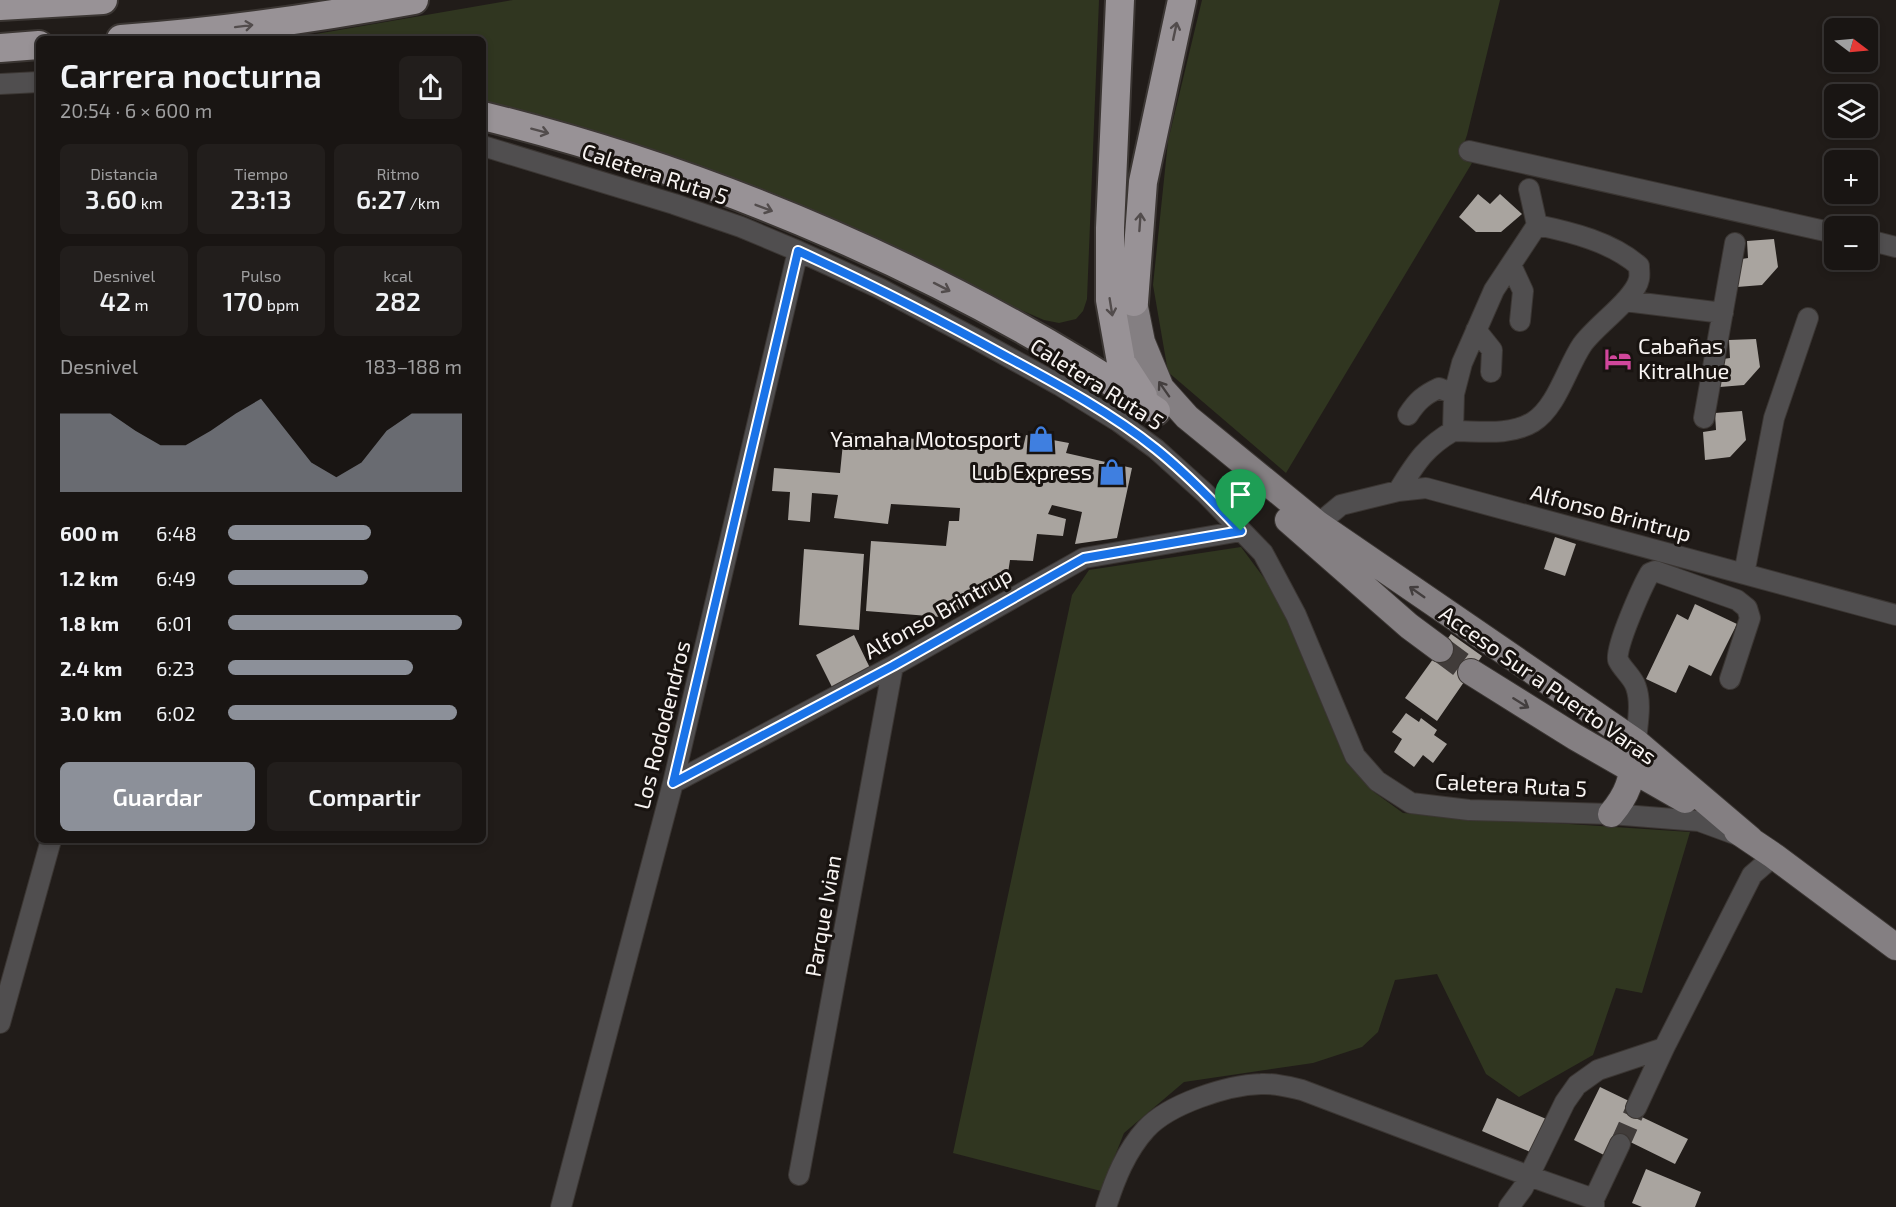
<!DOCTYPE html>
<html lang="es">
<meta charset="utf-8">
<style>
:root{--surface:#191513;--page:#221e1c;--text:#f1f3f6;--muted:#9f9fa0;--line:#373433;--accent:#8c9099}
body{margin:0;font-family:"Exo 2",sans-serif;background:var(--page);color:var(--text);height:100vh;display:flex;flex-direction:column;font-size:22px;white-space:nowrap}
*{box-sizing:border-box;margin:0}
p{font-size:20px;color:var(--muted)}
.icon{flex:none;width:33px;height:33px;fill:none;stroke:currentColor;stroke-width:2;stroke-linecap:round;stroke-linejoin:round}
.map{position:relative;flex:1;overflow:hidden}
.details{position:absolute;left:36px;top:36px;width:450px;height:807px;display:flex;flex-direction:column;background:var(--surface);border-radius:9px;box-shadow:0 3px 9px #0003,0 0 0 2px var(--line)}
.details>*{flex:none}
.needle{width:39px;rotate:106deg}
.tools{position:absolute;left:1824px;top:18px;display:grid;gap:12px}
.tools a{display:grid;place-items:center;width:54px;height:54px;border-radius:9px;background:var(--surface);box-shadow:0 3px 9px #0003,0 0 0 2px var(--line);font-size:30px}
.pin{position:absolute;display:grid;place-items:center;width:51px;height:51px;color:#fff;margin:-62px -26px;border-radius:50% 50% 50% 0;rotate:-45deg;box-shadow:0 0 6px #0007}
.pin .icon{rotate:45deg}
.round{display:grid;place-items:center;flex:none;width:63px;height:63px;border-radius:9px;background:var(--page)}
.overview{display:flex;align-items:center;justify-content:space-between;height:102px;padding:0 24px}
h1{font-size:33px;font-weight:600;line-height:45px}
.stats{display:grid;grid-template-columns:repeat(3,1fr);gap:9px;height:102px;padding:6px 24px}
.stats div{display:grid;align-content:center;border-radius:9px;background:var(--page);text-align:center}
.stats b{font-size:26px;font-weight:600}
.stats small{font-size:16px;font-weight:400}
.stats p{font-size:16px}
.chart{height:168px;padding:12px 24px}
.chart p{display:flex;justify-content:space-between}
.chart svg{width:100%;height:108px;margin-top:6px;fill:var(--accent);opacity:.7}
.action{display:flex;gap:12px;margin-top:auto;padding:12px 24px}
.action a{flex:1;height:69px;border-radius:9px;background:var(--accent);color:#fff;font-size:24px;font-weight:600;line-height:69px;text-align:center}
.action a+a{background:var(--page);color:var(--text)}
ul{padding:0 24px;list-style:none;font-size:20px}
li{display:grid;grid-template-columns:96px 72px 1fr;align-items:center;height:45px}
li i{height:15px;border-radius:8px;background:var(--accent)}
.map>svg:first-child{display:block}
</style>
<div class="map">
<svg width="1896" height="1207" viewBox="0 0 1896 1207">
<rect width="100%" height="100%" fill="#211c19"/>
<!-- green -->
<path fill="#303620" d="M513 0H1099L1087 299 1083 311 1076 319 1059 323 1044 320 1002 302 893 246 765 192 483 107V39H287Z
M1202 0H1500L1467 135 1460 155 1472 163 1286 473 1168 372 1153 285 1168 141Z
M1241 547 1276 594 1346 762 1374 792 1403 813 1690 832 1642 993 1616 988 1593 1055 1519 1097 1486 1074 1437 974 1395 980 1378 1032 1362 1047 1313 1063 1184 1082 1124 1133 1101 1191 953 1153 1072 595 1089 570Z"/>
<!-- building -->
<path fill="#a9a49f" d="M1478 194 1490 204 1500 194 1522 214 1501 232H1476L1459 217Z
M1774 239 1778 267 1762 285 1737 287 1735 260 1748 258 1747 241Z
M1756 339 1760 367 1744 385 1720 387 1717 360 1730 358 1729 340Z
M1742 411 1746 440 1730 457 1705 460 1703 432 1716 430 1715 413Z
M844 433 1023 448 1026 435 1069 443 1066 453 1132 468 1117 538 1075 544 1082 512 1052 505 1048 514 1066 519 1063 536 1037 534 1033 561 1010 560 1006 586 992 585 990 595 957 611 942 609 941 617 866 611 871 541 946 546 949 521H959L960 508 891 504 888 524 834 518 838 495 812 493 810 522 788 520 790 492 772 491 774 468 840 473Z
M1555 537 1576 544 1565 576 1544 569Z
M804 549 864 554 859 630 799 625Z
M1695 604 1737 624 1711 676 1689 665 1676 693 1646 679 1677 614 1688 620Z
M1451 634 1482 656 1437 721 1405 698Z
M854 635 870 668 832 687 816 655Z
M1406 713 1419 722 1421 718 1437 730 1434 735 1447 744 1433 763 1423 755 1414 767 1394 752 1402 739 1392 732Z
M1600 1087 1629 1101 1625 1109 1688 1139 1675 1164 1614 1134 1604 1155 1574 1140Z
M1497 1098 1551 1121 1537 1155 1482 1131Z
M1646 1169 1701 1192 1695 1207H1642L1632 1203Z"/>
<g fill="none" stroke-linecap="round" stroke-linejoin="round">
<!-- minor-tunnel -->
<path stroke="#413c3a" stroke-width="20" stroke-dasharray="20 10" stroke-linecap="butt" d="M1620 1144 1636 1108"/>
<!-- major-tunnel -->
<path stroke="#413c3a" stroke-width="26" stroke-dasharray="26 13" stroke-linecap="butt" d="M1440 649 1471 672"/>
<defs>
<path id="minor" d="M0 84 39 82
M483 146 674 204 741 227 798 251 879 288 974 338 1059 385 1119 422 1156 449 1206 494 1263 553 1296 615 1355 756 1377 781 1411 803 1469 810 1611 814 1699 821 1740 836
M1469 151 1834 233
M1868 240 1896 247
M1511 265 1523 291 1520 321
M1625 301 1723 313
M1476 330 1492 350 1491 372
M1408 415C1417 401 1424 395 1439 388L1454 394
M1704 418 1735 243
M1453 431C1480 431 1510 436 1533 422 1557 407 1567 367 1582 345 1595 326 1635 299 1639 279 1640 275 1639 270 1639 266 1612 242 1571 232 1537 225
M1398 491C1416 463 1424 448 1453 431L1454 394 1462 363 1494 290 1537 225 1529 189
M1318 524 1341 505 1398 491 1426 488 1896 615
M1744 574 1774 418 1808 318
M1636 742C1637 725 1642 704 1636 687 1633 677 1622 669 1618 660 1614 649 1643 585 1650 573L1655 571 1737 600 1747 608 1750 618 1730 679
M673 783 893 666 1084 558 1241 531
M0 1023 51 840
M1636 1108 1664 1048 1752 875 1774 856
M799 1175 893 666
M561 1207 673 783 798 251
M1106 1207C1115 1179 1126 1151 1146 1129 1169 1104 1227 1085 1261 1084 1275 1083 1289 1087 1302 1090L1529 1176 1594 1199
M1509 1207 1523 1188 1565 1102 1577 1085 1598 1070 1664 1048
M1594 1207V1199L1620 1144"/>
<path id="major" d="M1134 302 1142 342 1161 388 1187 417 1318 524 1636 742 1750 839
M1288 520 1409 626 1440 649
M1471 672 1575 737 1685 800
M1611 814C1628 794 1632 780 1634 754
M1737 831 1774 856 1896 947"/>
<path id="highway" d="M1120 0 1110 228V300L1121 362 1143 396
M0 6 103 0
M121 39C219 32 317 18 414 0
M0 48 39 45
M483 116C718 174 955 276 1156 411
M1134 302 1143 182 1182 0"/>
</defs>
<!-- minor casing -->
<use href="#minor" stroke="#3b3633" stroke-width="22"/>
<!-- major casing -->
<use href="#major" stroke="#3b3633" stroke-width="28"/>
<!-- highway casing -->
<use href="#highway" stroke="#3b3633" stroke-width="32"/>
<!-- minor -->
<use href="#minor" stroke="#504e4f" stroke-width="20"/>
<!-- major -->
<use href="#major" stroke="#847f82" stroke-width="26"/>
<!-- highway -->
<use href="#highway" stroke="#989296" stroke-width="28"/>
</g>
<!-- one-way arrows -->
<defs><path id="oneway-shaft" d="M-6 0H5M1.5-3L5.5 0L1.5 3" fill="none" stroke-width="1.6" stroke-linecap="round" stroke-linejoin="round" transform="scale(1.5)"/></defs>
<g stroke="#524c4c">
<use href="#oneway-shaft" transform="translate(244 26) rotate(-7)"/>
<use href="#oneway-shaft" transform="translate(1175 31) rotate(-78)"/>
<use href="#oneway-shaft" transform="translate(540 131) rotate(15)"/>
<use href="#oneway-shaft" transform="translate(764 208) rotate(21)"/>
<use href="#oneway-shaft" transform="translate(1140 222) rotate(-86)"/>
<use href="#oneway-shaft" transform="translate(942 287) rotate(27)"/>
<use href="#oneway-shaft" transform="translate(1111 307) rotate(81)"/>
</g>
<g stroke="#433e3e">
<use href="#oneway-shaft" transform="translate(1164 389) rotate(-125)"/>
<use href="#oneway-shaft" transform="translate(1417 592) rotate(-145)"/>
<use href="#oneway-shaft" transform="translate(1521 703) rotate(32)"/>
</g>
<g fill="none" stroke-linecap="round" stroke-linejoin="round">
<defs>
<path id="route" d="M798 251C870 284 940 320 1009 358 1059 385 1111 413 1156 449 1187 474 1214 502 1241 531L1084 558 893 666 673 783Z"/>
</defs>
<!-- route casing -->
<use href="#route" stroke="#fff" stroke-width="12"/>
<!-- route -->
<use href="#route" stroke="#1a73e8" stroke-width="8"/>
</g>
<!-- icons -->
<defs>
<symbol id="hotel-bare" viewBox="-9 -9 18 18"><path d="M-6-4.5h1.5V1H6V5H4.5V3h-9V5H-6ZM-4 0a1.8 1.8 0 1 1 3.6 0ZM.5 0V-2.5h3Q6-2.5 6 0Z" fill="#d1479c" stroke="#181310" stroke-width="2.5" paint-order="stroke"/></symbol>
<symbol id="shop-bare" viewBox="-9 -9 18 18"><path d="M-5-2.5h2.3a2.7 3.5 0 0 1 5.4 0H5L5.5 6h-11ZM-1.5-2.5h3a1.5 2.3 0 0 0-3 0Z" fill="#3f7fe0" stroke="#181310" stroke-width="2.5" paint-order="stroke"/></symbol>
</defs>
<g fill-rule="evenodd">
<use href="#hotel-bare" x="1599" y="340" width="38" height="38"/>
<use href="#shop-bare" x="1022" y="420" width="38" height="38"/>
<use href="#shop-bare" x="1093" y="453" width="38" height="38"/>
</g>
<g text-anchor="middle" stroke-width="6" stroke-linejoin="round" paint-order="stroke">
<!-- street labels -->
<g font-size="22" fill="#f8f4f2" stroke="#181310">
<text transform="translate(655 174) rotate(18)" y="8">Caletera Ruta 5</text>
<text transform="translate(1097 384) rotate(32)" y="8">Caletera Ruta 5</text>
<text transform="translate(1611 513) rotate(15)" y="8">Alfonso Brintrup</text>
<text transform="translate(938 613) rotate(-29)" y="8">Alfonso Brintrup</text>
<text transform="translate(1548 685) rotate(35)" y="8">Acceso Sur a Puerto Varas</text>
<text transform="translate(662 725) rotate(-76)" y="8">Los Rododendros</text>
<text transform="translate(1511 785) rotate(3)" y="8">Caletera Ruta 5</text>
<text transform="translate(823 916) rotate(-80)" y="8">Parque Ivian</text>
</g>
<!-- poi labels -->
<g font-size="22" fill="#f8f4f2" stroke="#181310" text-anchor="end">
<text x="1638" y="354" text-anchor="start">Cabañas<tspan x="1638" dy="25">Kitralhue</tspan></text>
<text x="1021" y="447">Yamaha Motosport</text>
<text x="1092" y="480">Lub Express</text>
</g>
</g>
</svg>
<div class="tools">
<a><svg class="needle" viewBox="-14 -14 28 28"><path d="M0-13l5 13h-10z" fill="#e53935"/><path d="M0 13l5-13h-10z" fill="#9f9fa0"/></svg></a>
<a><svg class="icon" aria-label="layers" viewBox="0 0 24 24"><path d="M12 4l9 5-9 5-9-5zM3 14l9 5 9-5"/></svg></a>
<a>+</a>
<a>−</a>
</div>
<div class="pin" style="left:1241px;top:531px;background:#1e9e55"><svg class="icon" aria-label="arrive" viewBox="0 0 24 24"><path d="M6 21V4h12l-3 4 3 4H6"/></svg></div>
<section class="details">
<div class="overview"><div><h1>Carrera nocturna</h1><p>20:54 · 6 × 600 m</p></div><a class="round"><svg class="icon" aria-label="share" viewBox="0 0 24 24"><path d="M12 15V3M7 8l5-5 5 5M5 13v7h14v-7"/></svg></a></div>
<div class="stats">
<div><p>Distancia</p><b>3.60<small> km</small></b></div>
<div><p>Tiempo</p><b>23:13</b></div>
<div><p>Ritmo</p><b>6:27<small> /km</small></b></div>
</div>
<div class="stats">
<div><p>Desnivel</p><b>42<small> m</small></b></div>
<div><p>Pulso</p><b>170<small> bpm</small></b></div>
<div><p>kcal</p><b>282</b></div>
</div>
<div class="chart"><p><span>Desnivel</span>183–188 m</p>
<svg viewBox="0 0 160 44" preserveAspectRatio="none"><path d="M0 44V12L10 12L20 12L30 19L40 25L50 25L60 19L70 12L80 6L90 19L100 32L110 38L120 32L130 19L140 12L150 12L160 12V44z"/></svg>
</div>
<ul>
<li><b>600 m</b>6:48<i style="width:61%"></i></li>
<li><b>1.2 km</b>6:49<i style="width:60%"></i></li>
<li><b>1.8 km</b>6:01<i style="width:100%"></i></li>
<li><b>2.4 km</b>6:23<i style="width:79%"></i></li>
<li><b>3.0 km</b>6:02<i style="width:98%"></i></li>
</ul>
<div class="action"><a>Guardar</a><a>Compartir</a></div>
</section>
</div>
